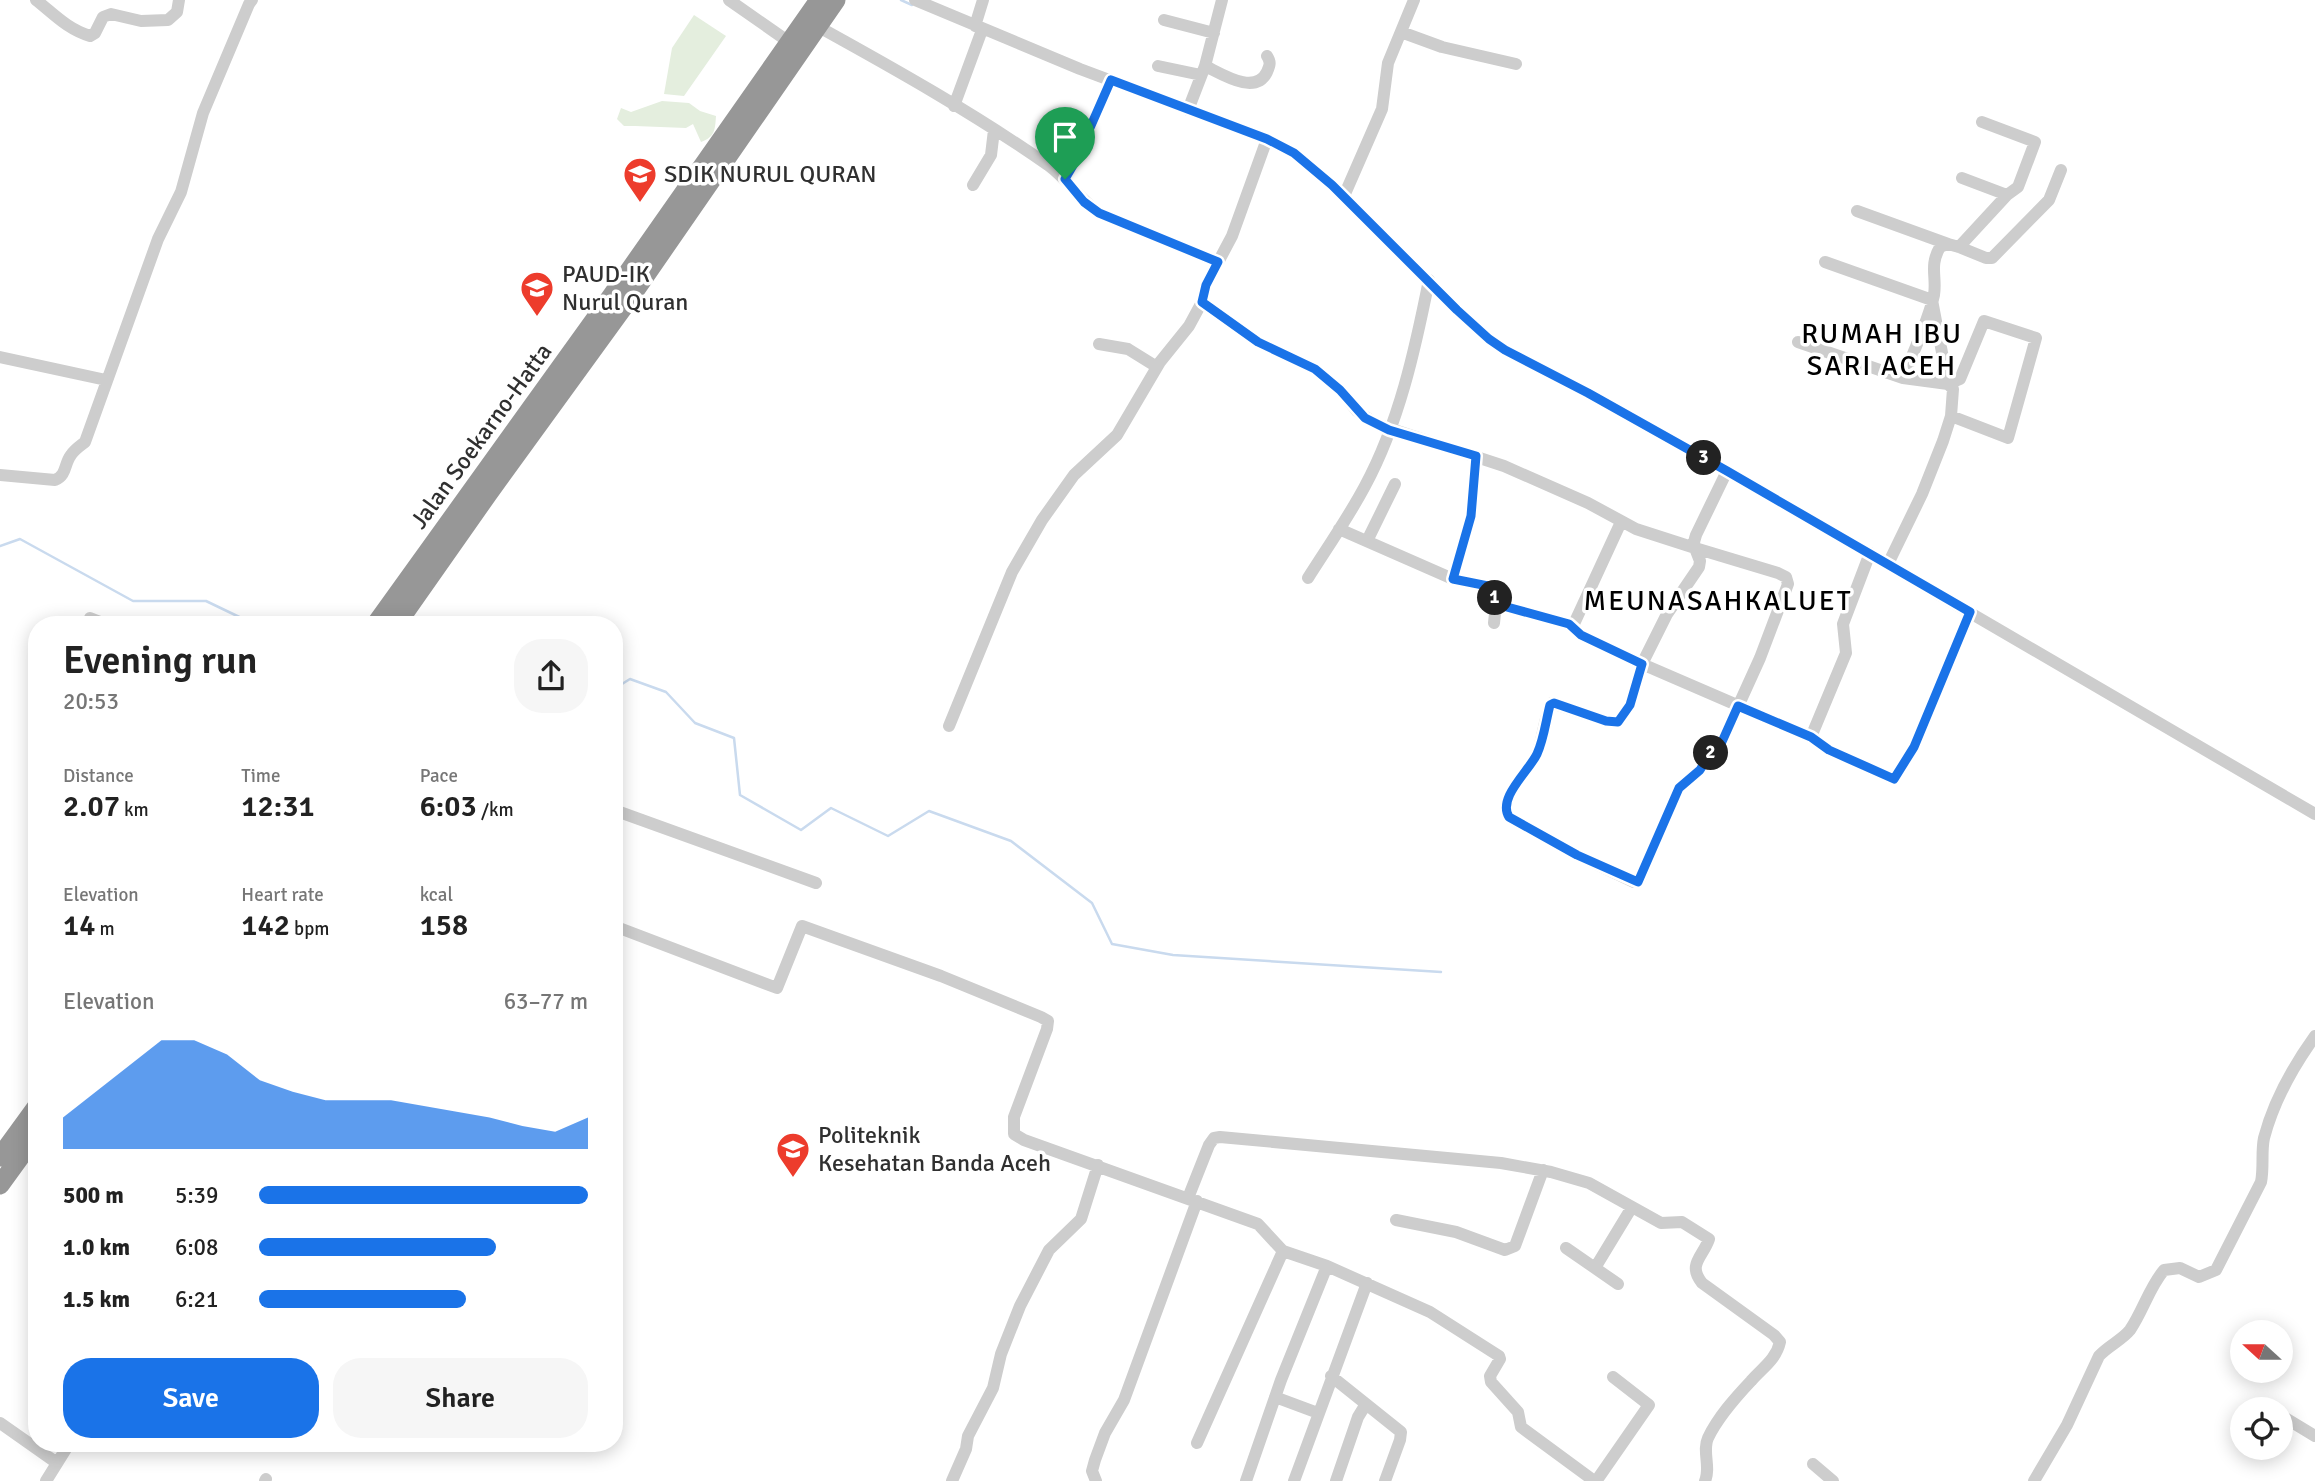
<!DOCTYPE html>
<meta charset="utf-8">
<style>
:root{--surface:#fff;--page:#f6f6f6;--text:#222;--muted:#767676;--accent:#1a73e8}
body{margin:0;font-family:Signika,sans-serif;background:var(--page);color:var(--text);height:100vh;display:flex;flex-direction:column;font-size:26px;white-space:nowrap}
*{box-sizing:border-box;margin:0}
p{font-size:23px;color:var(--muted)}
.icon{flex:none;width:38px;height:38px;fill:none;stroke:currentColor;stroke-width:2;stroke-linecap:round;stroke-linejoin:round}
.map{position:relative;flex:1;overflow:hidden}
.side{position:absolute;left:28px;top:616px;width:595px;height:836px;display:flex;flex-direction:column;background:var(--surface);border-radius:28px;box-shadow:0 4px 18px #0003}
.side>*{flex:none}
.needle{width:46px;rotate:291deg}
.tools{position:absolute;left:2230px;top:1320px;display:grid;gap:14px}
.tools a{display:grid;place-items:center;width:63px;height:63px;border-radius:50%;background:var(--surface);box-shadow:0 4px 18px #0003;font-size:35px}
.pin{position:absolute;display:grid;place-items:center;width:60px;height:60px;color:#fff;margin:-72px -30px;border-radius:50% 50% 50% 0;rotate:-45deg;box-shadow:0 0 7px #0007}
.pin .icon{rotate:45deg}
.km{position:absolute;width:35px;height:35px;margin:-18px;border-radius:50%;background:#222;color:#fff;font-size:19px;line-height:35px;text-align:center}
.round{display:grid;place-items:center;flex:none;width:74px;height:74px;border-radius:28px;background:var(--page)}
.head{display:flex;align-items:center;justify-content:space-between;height:119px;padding:0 35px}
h1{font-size:38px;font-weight:600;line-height:52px}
.metrics{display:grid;grid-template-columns:repeat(3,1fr);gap:10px;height:119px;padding:7px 35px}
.metrics div{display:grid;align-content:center}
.metrics b{font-size:30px;font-weight:600}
.metrics small{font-size:19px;font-weight:400}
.metrics p{font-size:19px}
.chart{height:196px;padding:14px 35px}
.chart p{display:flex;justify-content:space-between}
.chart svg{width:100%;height:126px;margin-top:7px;fill:var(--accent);opacity:.7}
.primary-button{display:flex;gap:14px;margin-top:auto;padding:14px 35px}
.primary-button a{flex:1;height:80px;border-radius:28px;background:var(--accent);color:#fff;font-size:28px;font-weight:600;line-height:80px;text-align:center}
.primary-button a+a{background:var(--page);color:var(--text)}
ul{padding:0 35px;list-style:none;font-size:23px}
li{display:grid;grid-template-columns:112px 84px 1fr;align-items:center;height:52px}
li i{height:18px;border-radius:9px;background:var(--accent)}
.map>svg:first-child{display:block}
</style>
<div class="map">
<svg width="2315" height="1481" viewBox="0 0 2315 1481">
<rect width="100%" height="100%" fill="#fff"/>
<!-- green -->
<path fill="#e4eede" d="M694 15 726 36 684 96 664 94 672 48Z
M662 101 689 103 700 111 716 116C715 130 715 137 701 142L693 124 686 128 635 126H624L617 119 621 108 631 112Z"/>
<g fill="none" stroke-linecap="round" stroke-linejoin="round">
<!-- stream -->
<path stroke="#c9daee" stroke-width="2.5" d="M901 0 912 5
M0 546 20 539 133 601H206L256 625
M614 689 630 679 666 692 695 723 734 738 740 795 801 830 831 808 888 836 929 811 1011 841 1092 903 1112 944 1173 955 1441 972"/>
<!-- minor -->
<path stroke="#cdcdcd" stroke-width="12" d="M36 0C54 14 67 29 90 36L95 33 103 17 111 14 141 21 168 20 177 12 179 0
M729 0 789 42
M915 0 1080 69 1267 139 1294 153 1332 185 1457 310 1489 339 1505 350 1588 393 1727 471 2315 814
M1164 20 1214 33
M817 26C895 69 975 114 1048 165 1067 179 1080 199 1099 213L1218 262
M975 26 983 0
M1401 32 1442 47 1516 64
M1158 66 1201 75
M1205 66C1222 74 1255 96 1267 72 1270 65 1271 62 1267 56
M954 106 982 30
M1188 110 1205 66 1222 0
M1962 178 2007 195
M1065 179 1075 162 1111 80
M973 185 991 155 994 130
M1344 196 1382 109 1388 63 1414 0
M1857 211 1948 244
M1959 247 2007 195 2018 187 2035 142 1982 122
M1825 262 1932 300
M1932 300 1948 384 1960 379 1984 321 2036 338 2008 438 1951 416
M1202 302 1258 342 1315 369 1340 390 1357 411 1376 424 1504 466 1588 503 1636 529 1695 548 1700 561 1699 567 1667 614 1642 664 1630 705 1618 722 1606 721 1552 703C1543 718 1544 739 1536 755 1528 771 1498 799 1509 817L1577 855 1634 882H1638L1640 879 1679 788 1700 770 1709 756 1721 744 1760 658 1788 584 1786 577 1778 573 1695 548 1694 542 1696 535 1727 471
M1798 342 1903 378
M1099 344 1128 349 1157 367
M0 357 106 380
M0 475 55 480C67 475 64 464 71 455 74 450 80 446 85 442L158 239 181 192 203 113 249 4 252 0
M1339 529 1453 579 1471 516 1476 456
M1367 541 1395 484
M1888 564 1922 494 1943 441 1951 416 1953 389 1948 384 1903 378C1912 355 1929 319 1934 295 1937 277 1929 266 1940 247L1948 244 1959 247 1986 258H1992L2049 200 2061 170
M1308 578C1327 548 1348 518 1365 486 1399 423 1415 350 1429 280
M1453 579 1493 587 1496 604 1494 623
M1496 604 1569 624 1581 635 1642 664 1811 737 1846 653 1843 624 1870 553
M90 618 108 625
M1573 626 1621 522
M949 726 1012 572 1042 520 1074 475 1117 435 1160 362 1189 326 1202 302 1206 285 1232 236 1267 139
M1811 737 1829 750 1894 779 1914 747 1970 612
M614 810 816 883
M614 926 777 988 802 926 941 976 1041 1017 1048 1021 1047 1029 1014 1117V1134L1024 1140 1258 1224 1283 1251 1327 1266 1430 1312 1499 1356 1500 1359 1490 1376 1491 1382 1518 1412 1521 1427 1593 1480 1592 1481
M1188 1198 1209 1145 1214 1138 1220 1137 1501 1163 1551 1172 1589 1183 1661 1223 1682 1222 1709 1239C1703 1257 1687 1264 1702 1283L1774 1335 1780 1342C1776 1360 1762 1368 1751 1381 1735 1398 1718 1417 1708 1438 1702 1451 1711 1467 1705 1481
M1396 1220 1456 1232 1505 1250 1515 1246 1543 1170
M1566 1248 1618 1284
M1595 1268 1632 1207
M1331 1376 1401 1432 1400 1440 1385 1481
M1275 1397 1318 1413
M2285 1418 2315 1436
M0 1423 57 1463
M1197 1443 1283 1251
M1813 1464 1833 1481
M1599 1477 1649 1405 1613 1377
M46 1481 69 1444
M265 1481 266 1479
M952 1481 966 1449 968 1436 993 1388 1001 1354 1020 1306 1049 1250 1081 1219 1098 1165
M1096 1481 1092 1471 1095 1460 1105 1433 1124 1400 1197 1201
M1246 1481 1281 1380 1327 1266
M1294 1481 1367 1283
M1336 1481 1358 1417 1366 1404
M2034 1481 2067 1425 2099 1356C2108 1346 2122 1340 2130 1330 2143 1311 2149 1288 2164 1270L2180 1268 2199 1277 2216 1270 2261 1182C2264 1167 2261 1152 2264 1138 2274 1100 2292 1068 2315 1036"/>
<!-- highway -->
<path stroke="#979797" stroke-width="19" d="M375 625 603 308 819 0
M396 625 488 494 623 308 836 0
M0 1157 37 1106
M0 1185 37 1134"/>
</g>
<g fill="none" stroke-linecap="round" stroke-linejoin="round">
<defs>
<path id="route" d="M1111 80 1267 139 1294 153 1332 185 1457 310 1489 339 1505 350 1588 393 1727 471 1970 612 1914 747 1894 779 1829 750 1811 737 1738 706 1721 744 1709 755 1700 770 1679 788 1638 882 1577 855 1509 817C1497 798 1529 771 1537 754 1544 739 1546 720 1550 705L1554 703 1606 721 1618 722 1630 705 1642 664 1581 635 1569 624 1496 604 1493 587 1453 579 1471 516 1476 456 1389 430 1365 418 1340 390 1315 369 1258 342 1202 302 1206 285 1218 262 1099 213 1084 202 1065 179 1075 162Z"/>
</defs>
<!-- route casing -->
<use href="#route" stroke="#fff" stroke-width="14"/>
<!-- route -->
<use href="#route" stroke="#1a73e8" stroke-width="9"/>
</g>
<!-- icons -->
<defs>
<symbol id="school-pin" viewBox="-11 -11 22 30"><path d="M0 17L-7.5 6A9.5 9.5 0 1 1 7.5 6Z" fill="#ed3c2c" stroke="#fff"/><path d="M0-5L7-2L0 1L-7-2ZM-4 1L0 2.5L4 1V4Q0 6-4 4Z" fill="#fff"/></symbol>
<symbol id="university-pin" viewBox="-11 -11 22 30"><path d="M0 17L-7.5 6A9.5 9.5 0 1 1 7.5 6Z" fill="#ed3c2c" stroke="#fff"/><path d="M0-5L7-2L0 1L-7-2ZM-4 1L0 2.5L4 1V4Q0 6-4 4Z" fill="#fff"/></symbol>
</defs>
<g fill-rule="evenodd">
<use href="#school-pin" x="621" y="155" width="38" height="52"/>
<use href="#school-pin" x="518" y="269" width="38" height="52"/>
<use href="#university-pin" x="774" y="1130" width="38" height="52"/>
</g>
<g text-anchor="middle" stroke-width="7" stroke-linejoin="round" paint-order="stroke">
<!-- poi labels -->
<g font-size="24" fill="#303030" stroke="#fff" text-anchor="start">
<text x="664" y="182">SDIK NURUL QURAN</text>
<text x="562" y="282">PAUD-IK<tspan x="562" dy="28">Nurul Quran</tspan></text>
<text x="818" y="1143">Politeknik<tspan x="818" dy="28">Kesehatan Banda Aceh</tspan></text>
</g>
<!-- street labels -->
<g font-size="24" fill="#303030" stroke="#fff">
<text transform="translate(481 436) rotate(-54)" y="8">Jalan Soekarno-Hatta</text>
</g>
<!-- quarter labels -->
<g font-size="28" letter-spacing="2" fill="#000" stroke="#fff">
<text x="1882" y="343">RUMAH IBU<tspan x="1882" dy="32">SARI ACEH</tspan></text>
<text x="1718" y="610">MEUNASAHKALUET</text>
</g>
</g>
</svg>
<div class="tools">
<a><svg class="needle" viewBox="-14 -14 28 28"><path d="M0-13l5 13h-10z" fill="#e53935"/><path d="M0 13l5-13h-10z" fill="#767676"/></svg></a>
<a><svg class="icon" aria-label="locate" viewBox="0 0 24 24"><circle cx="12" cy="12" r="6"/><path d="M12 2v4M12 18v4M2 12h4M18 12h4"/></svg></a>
</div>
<div class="pin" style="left:1065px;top:179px;background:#1e9e55"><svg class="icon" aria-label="arrive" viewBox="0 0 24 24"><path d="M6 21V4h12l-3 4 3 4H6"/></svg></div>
<b class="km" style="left:1495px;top:598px">1</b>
<b class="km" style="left:1711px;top:753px">2</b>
<b class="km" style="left:1704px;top:458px">3</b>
<section class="side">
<div class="head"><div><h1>Evening run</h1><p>20:53</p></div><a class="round"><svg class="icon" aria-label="share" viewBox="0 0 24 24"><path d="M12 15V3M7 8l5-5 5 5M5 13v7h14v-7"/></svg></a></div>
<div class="metrics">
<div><p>Distance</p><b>2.07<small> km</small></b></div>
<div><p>Time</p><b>12:31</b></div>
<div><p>Pace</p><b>6:03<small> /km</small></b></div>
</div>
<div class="metrics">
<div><p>Elevation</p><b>14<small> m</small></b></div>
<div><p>Heart rate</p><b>142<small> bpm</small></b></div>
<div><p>kcal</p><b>158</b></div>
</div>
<div class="chart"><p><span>Elevation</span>63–77 m</p>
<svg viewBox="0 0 160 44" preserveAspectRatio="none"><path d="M0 44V33L10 24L20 15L30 6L40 6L50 11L60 20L70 24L80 27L90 27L100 27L110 29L120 31L130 33L140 36L150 38L160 33V44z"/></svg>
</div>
<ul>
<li><b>500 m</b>5:39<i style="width:100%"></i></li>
<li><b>1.0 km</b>6:08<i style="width:72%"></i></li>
<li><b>1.5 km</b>6:21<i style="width:63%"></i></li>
</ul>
<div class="primary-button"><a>Save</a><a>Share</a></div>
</section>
</div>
